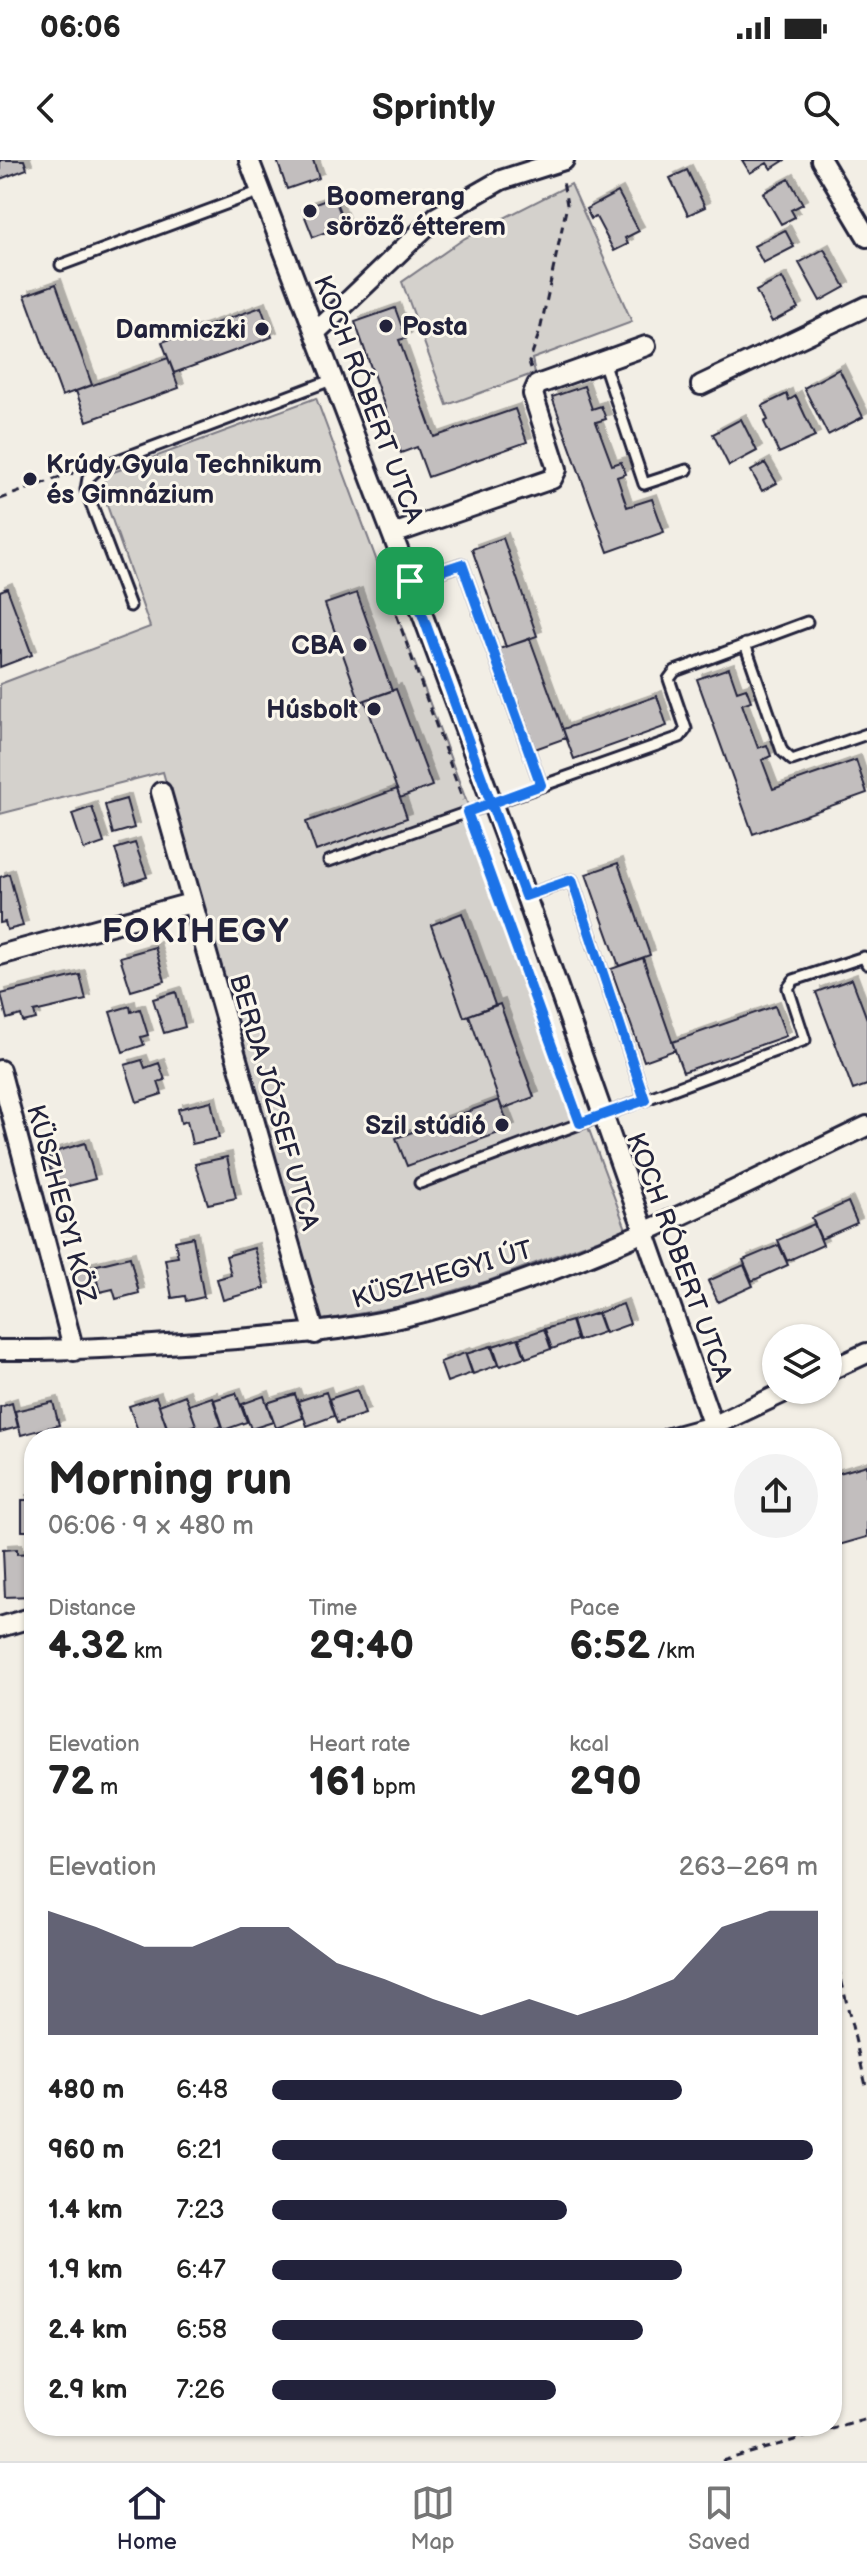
<!DOCTYPE html>
<meta charset="utf-8">
<style>
:root{--surface:#fff;--page:#f2f2f2;--text:#222;--muted:#767676;--line:#e0e0e0;--accent:#22223b}
body{margin:0;font-family:"Balsamiq Sans",sans-serif;background:var(--page);color:var(--text);height:100vh;display:flex;flex-direction:column;font-size:30px;white-space:nowrap}
*{box-sizing:border-box;margin:0}
p{font-size:26px;color:var(--muted)}
.icon{flex:none;width:44px;height:44px;fill:none;stroke:currentColor;stroke-width:2;stroke-linecap:round;stroke-linejoin:round}
.map{position:relative;flex:1;overflow:hidden}
.details{position:absolute;left:24px;top:1268px;width:818px;height:1008px;display:flex;flex-direction:column;background:var(--surface);border-radius:32px;box-shadow:0 2px 6px #0004}
.details>*{flex:none}
.controls{position:absolute;left:762px;top:1164px;display:grid;gap:16px}
.controls a{display:grid;place-items:center;width:80px;height:80px;border-radius:50%;background:var(--surface);box-shadow:0 2px 6px #0004;font-size:40px}
.pin{position:absolute;display:grid;place-items:center;width:68px;height:68px;color:#fff;margin:-34px;border-radius:16px;box-shadow:0 4px 12px #0006}
.round{display:grid;place-items:center;flex:none;width:84px;height:84px;border-radius:42px;background:var(--page)}
.headline{display:flex;align-items:center;justify-content:space-between;height:136px;padding:0 24px}
h1{font-size:44px;font-weight:800;line-height:60px}
.metrics{display:grid;grid-template-columns:repeat(3,1fr);gap:12px;height:136px;padding:8px 24px}
.metrics div{display:grid;align-content:center}
.metrics b{font-size:40px;font-weight:800}
.metrics small{font-size:22px;font-weight:400}
.metrics p{font-size:22px}
.chart{height:224px;padding:16px 24px}
.chart p{display:flex;justify-content:space-between}
.chart svg{width:100%;height:144px;margin-top:8px;fill:var(--accent);opacity:.7}
ul{padding:0 24px;list-style:none;font-size:26px}
li{display:grid;grid-template-columns:128px 96px 1fr;align-items:center;height:60px}
li i{height:20px;border-radius:10px;background:var(--accent)}
.status{display:flex;justify-content:space-between;align-items:center;height:56px;padding:0 40px;background:var(--surface);direction:ltr}
.status svg{height:22px;fill:currentColor}
header{display:flex;justify-content:space-between;align-items:center;height:104px;padding:0 24px;background:var(--surface);font-size:36px;font-weight:800}
.dock{display:flex;justify-content:space-around;align-items:center;height:112px;border-top:2px solid var(--line);background:var(--surface);font-size:22px;color:var(--muted)}
.dock a{display:grid;justify-items:center;gap:4px}
.dock .selected{color:var(--accent)}
.map>svg:first-child{display:block}
</style>
<div class="status"><b>06:06</b><svg viewBox="0 0 49 12"><path d="M0 12V9h3v3zM5 12V6h3v6zM10 12V3h3v9zM15 12V0h3v12zM26 1h20v11H26zM47 4h2v5h-2z"/></svg></div>
<header><svg class="icon" aria-label="back" viewBox="0 0 24 24"><path d="M15 5l-7 7 7 7"/></svg>Sprintly<svg class="icon" aria-label="search" viewBox="0 0 24 24"><circle cx="10" cy="10" r="6"/><path d="M15 15l6 6"/></svg></header>
<div class="map">
<svg width="867" height="2301" viewBox="0 0 867 2301">
<defs>
<filter id="shadow"><feDropShadow dx="5" dy="-5" stdDeviation="0" flood-color="#0004"/></filter>
</defs>
<rect width="100%" height="100%" fill="#f2eee5"/>
<filter id="ink" filterUnits="userSpaceOnUse"><feTurbulence type="fractalNoise" baseFrequency=".0125" numOctaves="2"/><feDisplacementMap in="SourceGraphic" scale="16" xChannelSelector="R" yChannelSelector="G"/><feConvolveMatrix kernelMatrix="1 2 1 2 8 2 1 2 1" color-interpolation-filters="sRGB"/></filter>
<g filter="url(#ink)">
<!-- green -->
<path fill="#d4d1cc" stroke="#7b7a84" stroke-width="2" d="M571 24 632 162 532 199 535 213 447 245 402 122 465 78Z
M316 238 626 1069 488 1121 397 1147 318 1161 163 612 0 654V524L150 467 102 331 103 322 108 314Z"/>
<!-- building -->
<path fill="#c2bebe" stroke="#22223b" stroke-width="2" filter="url(#shadow)" d="M0 0H24L27 9 0 19Z
M277 0H313L319 18 287 29Z
M742 0H785L771 9 767 3 750 13Z
M687 10 705 47 688 55 670 18Z
M789 19 803 44 791 50 795 57 781 64 763 33Z
M618 32 639 71 625 78 628 84 614 91 596 57 591 59 586 49Z
M334 37 345 65 313 77 302 49Z
M785 70 794 87 763 103 754 86Z
M824 89 845 127 820 141 799 103Z
M782 118 798 148 772 162 756 131Z
M56 124 92 225 62 236 25 135Z
M261 147 272 177 174 213 162 182Z
M395 148 406 178 399 180 434 277 515 249 527 282 428 317 417 287 401 293 355 162Z
M168 198 179 228 87 261 76 231Z
M839 209 863 257 828 275 804 228Z
M584 226 592 249 601 246 606 259 596 262 612 305 621 302 626 314 617 317 627 347 652 339 664 372 608 392 552 237Z
M787 234 789 240 796 236 815 277 779 293 764 262 768 260 762 246Z
M741 259 757 291 729 306 713 274Z
M765 303 777 323 762 331 751 311Z
M503 378 537 476 506 487 472 389Z
M7 428 32 495 0 507V431Z
M357 433 392 531 360 542 325 444Z
M530 479 566 578 535 589 499 489Z
M729 508 737 531 746 528 751 541 742 544 758 588 767 585 771 596 762 600 773 629 856 600 867 633 753 674 697 519Z
M396 529 432 626 400 638 365 540Z
M657 536 667 566 574 599 563 569Z
M397 629 407 658 316 691 306 662Z
M126 639 134 668 113 674 105 645Z
M92 647 104 683 84 690 72 654Z
M135 683 147 717 126 724 115 689Z
M618 703 650 795 619 806 586 714Z
M9 714 23 766 7 770 5 762 0 763V717Z
M462 753 495 845 464 857 431 765Z
M155 787 165 821 131 831 120 797Z
M643 798 675 890 644 901 611 809Z
M80 815 86 840 34 852 36 859 23 862 21 855 7 859 1 834Z
M852 819 867 859V925L853 930 816 832Z
M176 832 185 867 164 873 153 839Z
M500 844 534 937 502 949 469 855Z
M130 846 131 852 140 849 148 875 141 877 144 885 123 892 110 852Z
M775 846 786 876 683 912 672 882Z
M142 900 145 908 159 903 165 920 158 922 162 934 137 942 125 905Z
M499 940 510 969 407 1006 396 978Z
M211 941 219 978 192 984 187 961 181 963 178 949Z
M85 983 95 1019 61 1028 60 1025 56 1026 47 998 52 997 51 993Z
M227 997 236 1038 208 1044 195 1004Z
M848 1042 857 1063 821 1079 812 1058Z
M814 1064 823 1085 787 1101 778 1080Z
M193 1077 204 1137 186 1141 185 1136 172 1138 165 1099 178 1097 175 1081Z
M779 1085 788 1105 752 1121 743 1100Z
M254 1088 265 1128 223 1140 217 1119 231 1115 226 1096Z
M130 1097 139 1133 116 1139 113 1129 100 1132 93 1106Z
M744 1105 753 1126 718 1142 708 1121Z
M93 1106 100 1132 78 1137 71 1111Z
M623 1144 630 1164 605 1173 598 1153Z
M597 1153 604 1172 578 1181 572 1161Z
M571 1161 577 1180 552 1189 545 1169Z
M544 1169 551 1189 526 1198 519 1178Z
M518 1178 525 1197 500 1206 493 1186Z
M491 1186 498 1205 473 1214 466 1194Z
M465 1193 472 1213 447 1222 440 1202Z
M357 1230 365 1254 337 1263 329 1239Z
M326 1232 334 1256 307 1266 298 1241Z
M236 1233 247 1262 224 1270 214 1240Z
M295 1234 303 1258 276 1268 267 1243Z
M185 1235 196 1265 169 1274 159 1245Z
M264 1236 273 1262 251 1269 242 1244Z
M156 1237 167 1267 140 1276 129 1246Z
M212 1237 222 1266 199 1274 189 1245Z
M53 1242 59 1265 21 1275 15 1251Z
M12 1243 18 1267 0 1272V1247Z
M867 1305V1377L832 1387V1315Z
M22 1340H34V1371H22Z
M17 1389V1394L31 1393 33 1436 5 1437 3 1390Z"/>
<g fill="none" stroke-linecap="round" stroke-linejoin="round">
<defs>
<path id="service" d="M61 105 261 31
M603 201 644 324 687 310
M410 421 462 404 541 625
M130 446 86 330 88 318 100 307 334 219
M745 484 782 591 792 600 867 574
M329 701 680 577 686 569 669 519 675 511 807 462
M525 736 572 720 645 940
M420 1023 805 880 788 828 794 820 864 797 867 804"/>
<path id="minor" d="M249 0 410 421 511 694 713 1266
M821 0 867 77
M316 172 436 57 501 20 564 0
M701 225 867 146
M393 374 552 319 557 309 533 234 537 225 646 186
M161 632 315 1174
M0 795 191 743
M0 910 74 1191
M0 1190C71 1191 141 1186 211 1181 276 1176 340 1172 403 1157 567 1118 717 1038 867 966
M828 1211 867 1193
M669 1278 713 1266 789 1230
M0 1467 34 1457"/>
</defs>
<!-- service casing -->
<use href="#service" stroke="#22223b" stroke-width="15"/>
<!-- minor casing -->
<use href="#minor" stroke="#22223b" stroke-width="24"/>
<!-- path -->
<path stroke="#22223b" stroke-width="3" stroke-dasharray="8 6" stroke-linecap="butt" d="M531 208 529 202 540 171 567 45 563 21
M0 339 71 313 77 315
M387 429 463 640
M472 666 575 949
M832 1780 867 1930
M722 2301 867 2259"/>
<!-- service -->
<use href="#service" stroke="#fbf7ec" stroke-width="9"/>
<!-- minor -->
<use href="#minor" stroke="#fbf7ec" stroke-width="18"/>
</g>
</g>
<g fill="none" stroke-linecap="round" stroke-linejoin="round" filter="url(#ink)">
<defs>
<path id="route" d="M410 421 525 736 572 720 645 940 580 963 467 652 541 625 462 404 410 421"/>
</defs>
<!-- route casing -->
<use href="#route" stroke="#fff" stroke-width="16"/>
<!-- route -->
<use href="#route" stroke="#1a73e8" stroke-width="10"/>
</g>
<!-- markers -->
<g fill="#22223b" stroke="#fbf7ec" stroke-width="3">
<circle cx="310" cy="51" r="8"/>
<circle cx="386" cy="166" r="8"/>
<circle cx="262" cy="169" r="8"/>
<circle cx="30" cy="319" r="8"/>
<circle cx="360" cy="485" r="8"/>
<circle cx="374" cy="549" r="8"/>
<circle cx="502" cy="965" r="8"/>
</g>
<g text-anchor="middle" stroke-width="6" stroke-linejoin="round" paint-order="stroke">
<!-- poi labels -->
<g font-size="26" font-weight="bold" fill="#22223b" stroke="#fbf7ec" text-anchor="end">
<text x="326" y="45" text-anchor="start">Boomerang<tspan x="326" dy="30">söröző étterem</tspan></text>
<text x="402" y="175" text-anchor="start">Posta</text>
<text x="246" y="178">Dammiczki</text>
<text x="46" y="313" text-anchor="start">Krúdy Gyula Technikum<tspan x="46" dy="30">és Gimnázium</tspan></text>
<text x="344" y="494">CBA</text>
<text x="358" y="558">Húsbolt</text>
<text x="486" y="974">Szil stúdió</text>
</g>
<!-- street labels -->
<g font-size="26" fill="#22223b" stroke="#fbf7ec">
<text transform="translate(369 239) rotate(69)" y="9">KOCH RÓBERT UTCA</text>
<text transform="translate(275 942) rotate(74)" y="9">BERDA JÓZSEF UTCA</text>
<text transform="translate(62 1044) rotate(75)" y="9">KÜSZHEGYI KÖZ</text>
<text transform="translate(680 1097) rotate(70)" y="9">KOCH RÓBERT UTCA</text>
<text transform="translate(442 1114) rotate(-16)" y="9">KÜSZHEGYI ÚT</text>
</g>
<!-- district labels -->
<g font-size="34" font-weight="bold" letter-spacing="2" fill="#22223b" stroke="#fbf7ec">
<text x="196" y="782">FOKIHEGY</text>
</g>
</g>
</svg>
<div class="controls">
<a><svg class="icon" aria-label="layers" viewBox="0 0 24 24"><path d="M12 4l9 5-9 5-9-5zM3 14l9 5 9-5"/></svg></a>
</div>
<div class="pin" style="left:410px;top:421px;background:#1e9e55"><svg class="icon" aria-label="arrive" viewBox="0 0 24 24"><path d="M6 21V4h12l-3 4 3 4H6"/></svg></div>
<section class="details">
<div class="headline"><div><h1>Morning run</h1><p>06:06 · 9 × 480 m</p></div><a class="round"><svg class="icon" aria-label="share" viewBox="0 0 24 24"><path d="M12 15V3M7 8l5-5 5 5M5 13v7h14v-7"/></svg></a></div>
<div class="metrics">
<div><p>Distance</p><b>4.32<small> km</small></b></div>
<div><p>Time</p><b>29:40</b></div>
<div><p>Pace</p><b>6:52<small> /km</small></b></div>
</div>
<div class="metrics">
<div><p>Elevation</p><b>72<small> m</small></b></div>
<div><p>Heart rate</p><b>161<small> bpm</small></b></div>
<div><p>kcal</p><b>290</b></div>
</div>
<div class="chart"><p><span>Elevation</span>263–269 m</p>
<svg viewBox="0 0 160 44" preserveAspectRatio="none"><path d="M0 44V6L10 11L20 17L30 17L40 11L50 11L60 22L70 27L80 33L90 38L100 33L110 38L120 33L130 27L140 11L150 6L160 6V44z"/></svg>
</div>
<ul>
<li><b>480 m</b>6:48<i style="width:75%"></i></li>
<li><b>960 m</b>6:21<i style="width:99%"></i></li>
<li><b>1.4 km</b>7:23<i style="width:54%"></i></li>
<li><b>1.9 km</b>6:47<i style="width:75%"></i></li>
<li><b>2.4 km</b>6:58<i style="width:68%"></i></li>
<li><b>2.9 km</b>7:26<i style="width:52%"></i></li>
</ul>
</section>
</div>
<nav class="dock">
<a class="selected"><svg class="icon" aria-label="home" viewBox="0 0 24 24"><path d="M3 11l9-7 9 7M6 9v11h12V9"/></svg>Home</a>
<a><svg class="icon" aria-label="map" viewBox="0 0 24 24"><path d="M3 6l6-2 6 2 6-2v14l-6 2-6-2-6 2zM9 4v14M15 6v14"/></svg>Map</a>
<a><svg class="icon" aria-label="saved" viewBox="0 0 24 24"><path d="M7 4h10v16l-5-4-5 4z"/></svg>Saved</a>
</nav>
